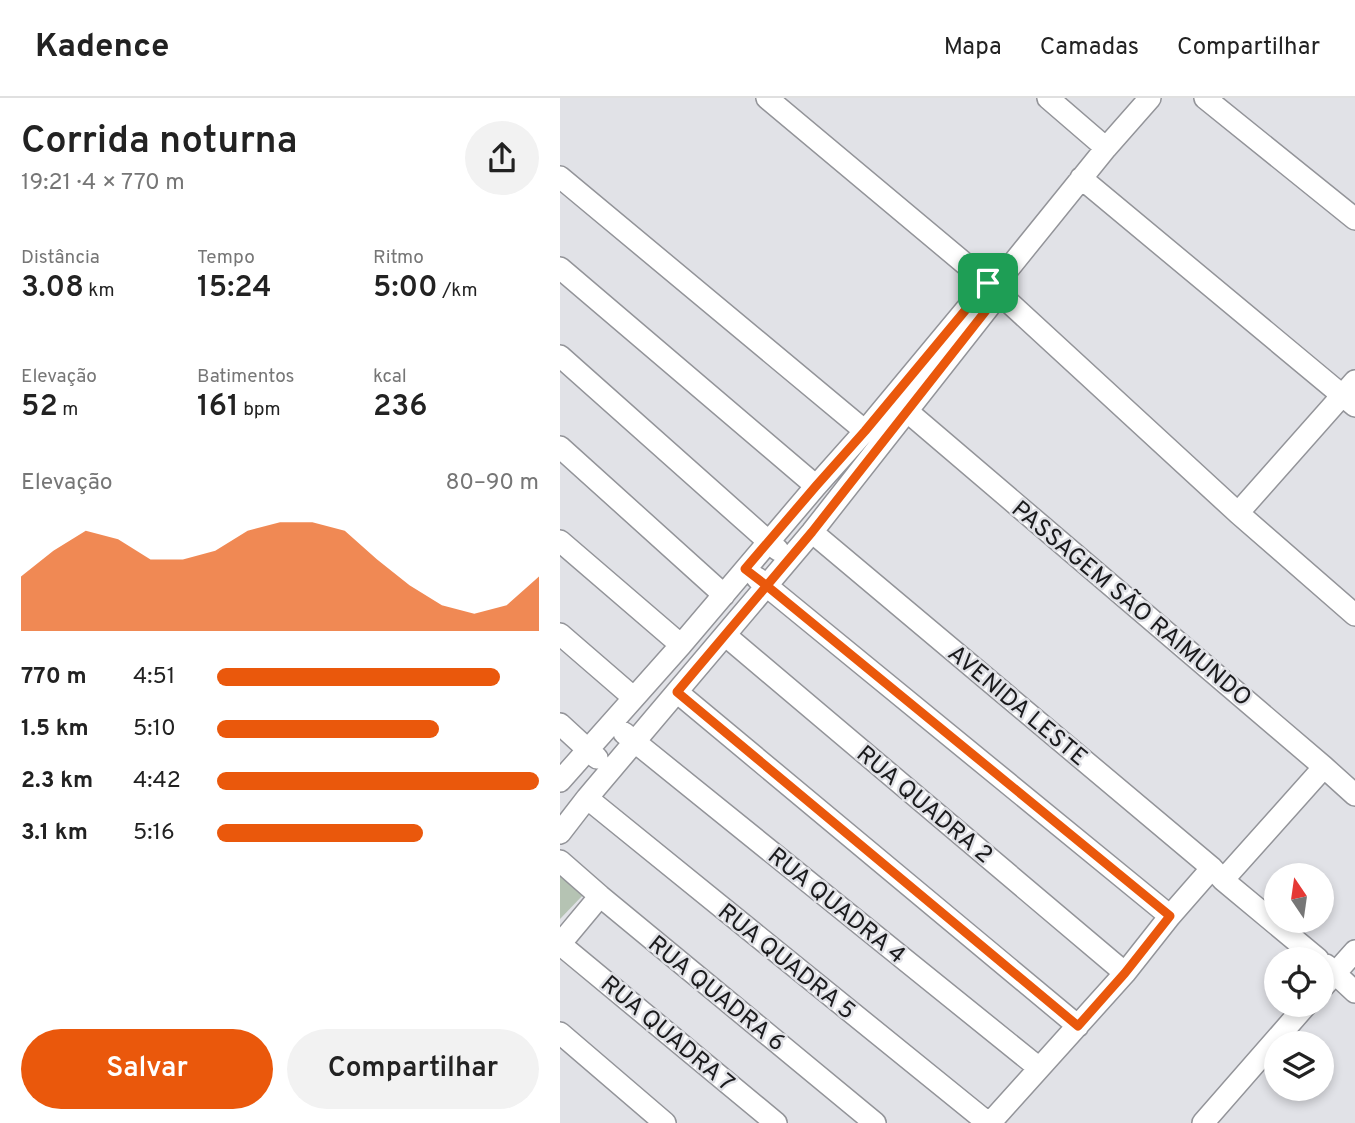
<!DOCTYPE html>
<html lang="pt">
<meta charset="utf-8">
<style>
:root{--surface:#fff;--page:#f2f2f2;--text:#222;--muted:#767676;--line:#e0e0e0;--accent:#ea580c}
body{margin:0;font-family:Overpass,sans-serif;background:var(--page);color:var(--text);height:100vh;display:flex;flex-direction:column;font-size:26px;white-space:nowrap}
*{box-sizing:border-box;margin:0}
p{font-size:23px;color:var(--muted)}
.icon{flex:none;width:38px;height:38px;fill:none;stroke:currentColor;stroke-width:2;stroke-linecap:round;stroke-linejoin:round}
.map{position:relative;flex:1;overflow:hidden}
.sheet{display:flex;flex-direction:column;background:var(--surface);width:560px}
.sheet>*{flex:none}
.needle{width:46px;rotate:347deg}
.buttons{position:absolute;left:704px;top:765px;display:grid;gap:14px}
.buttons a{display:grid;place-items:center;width:70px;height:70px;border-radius:50%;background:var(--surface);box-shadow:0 4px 10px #0003;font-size:35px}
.pin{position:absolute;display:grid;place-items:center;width:60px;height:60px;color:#fff;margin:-30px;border-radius:14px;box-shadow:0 4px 10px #0006}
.round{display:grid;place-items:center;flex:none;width:74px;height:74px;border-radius:37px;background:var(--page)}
.headline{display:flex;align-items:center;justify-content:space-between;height:119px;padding:0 21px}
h1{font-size:38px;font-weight:600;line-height:52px}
.metrics{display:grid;grid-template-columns:repeat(3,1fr);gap:10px;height:119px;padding:7px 21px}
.metrics div{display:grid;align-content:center}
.metrics b{font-size:30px;font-weight:600}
.metrics small{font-size:19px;font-weight:400}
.metrics p{font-size:19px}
.chart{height:196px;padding:14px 21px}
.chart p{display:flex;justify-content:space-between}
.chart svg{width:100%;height:126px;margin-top:7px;fill:var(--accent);opacity:.7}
.button{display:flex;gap:14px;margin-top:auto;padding:14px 21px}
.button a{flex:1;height:80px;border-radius:42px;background:var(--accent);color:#fff;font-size:28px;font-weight:600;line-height:80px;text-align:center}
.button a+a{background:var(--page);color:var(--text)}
ul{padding:0 21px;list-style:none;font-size:23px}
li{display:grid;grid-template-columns:112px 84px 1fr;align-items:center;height:52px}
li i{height:18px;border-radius:9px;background:var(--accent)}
header{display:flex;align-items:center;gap:42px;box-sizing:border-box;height:98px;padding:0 35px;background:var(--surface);border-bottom:2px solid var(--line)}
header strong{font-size:33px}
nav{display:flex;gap:38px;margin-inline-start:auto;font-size:24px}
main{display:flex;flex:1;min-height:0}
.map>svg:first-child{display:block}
</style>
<header>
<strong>Kadence</strong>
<nav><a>Mapa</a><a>Camadas</a><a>Compartilhar</a></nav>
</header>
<main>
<section class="sheet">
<div class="headline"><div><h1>Corrida noturna</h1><p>19:21 · 4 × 770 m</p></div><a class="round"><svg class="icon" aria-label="share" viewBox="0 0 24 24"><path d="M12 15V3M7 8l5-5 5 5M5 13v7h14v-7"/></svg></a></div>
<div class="metrics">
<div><p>Distância</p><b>3.08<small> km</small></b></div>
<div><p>Tempo</p><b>15:24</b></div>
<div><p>Ritmo</p><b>5:00<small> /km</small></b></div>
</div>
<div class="metrics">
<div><p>Elevação</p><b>52<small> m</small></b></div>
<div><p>Batimentos</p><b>161<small> bpm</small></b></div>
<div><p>kcal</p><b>236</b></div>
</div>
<div class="chart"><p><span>Elevação</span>80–90 m</p>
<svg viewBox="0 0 160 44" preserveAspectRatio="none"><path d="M0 44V25L10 16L20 9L30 12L40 19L50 19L60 16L70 9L80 6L90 6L100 9L110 19L120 28L130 35L140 38L150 35L160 25V44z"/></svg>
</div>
<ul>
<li><b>770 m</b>4:51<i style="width:88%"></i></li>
<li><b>1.5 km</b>5:10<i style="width:69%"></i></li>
<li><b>2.3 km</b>4:42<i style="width:100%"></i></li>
<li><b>3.1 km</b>5:16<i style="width:64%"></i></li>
</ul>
<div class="button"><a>Salvar</a><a>Compartilhar</a></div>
</section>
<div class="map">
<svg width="795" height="1025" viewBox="0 0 795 1025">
<rect width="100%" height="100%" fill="#e1e2e7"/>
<!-- green -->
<path fill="#b5c3b3" d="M0 777 24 796 0 821Z"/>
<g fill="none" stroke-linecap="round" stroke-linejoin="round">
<defs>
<path id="street" d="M207 0 428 185 678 415 795 517
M488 0 546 50
M645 0 795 121
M0 79 305 333
M521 80 795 308
M0 170 256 388
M0 258 218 452
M348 314 764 669 795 697
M0 349 164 497
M678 415 795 283
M252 434 652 770 663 782 758 861
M0 443 121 547
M197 480 610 818
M0 536 74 600
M165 537 565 875
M117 594 518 928
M0 626 37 660
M64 635 479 970
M0 683 121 547 256 388 305 333 428 185 439 181
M27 700 428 1025
M0 735 27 700 252 434 439 196 441 180 546 50 590 0
M0 763 40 798 315 1025
M663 782 764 669
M0 846 216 1025
M0 846 40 798
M766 867 795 894
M761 891 795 853
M0 935 105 1025
M430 1025 565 875 610 818 652 770
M643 1025 747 906"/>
</defs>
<!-- street casing -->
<use href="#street" stroke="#939499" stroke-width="24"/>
<!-- street -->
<use href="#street" stroke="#fff" stroke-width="21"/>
</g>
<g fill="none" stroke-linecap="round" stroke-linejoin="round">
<defs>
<path id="route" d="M428 185 439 196 252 434 117 594 518 928 565 875 610 818 207 488 185 471 256 388 305 333 428 185"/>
</defs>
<!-- route casing -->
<use href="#route" stroke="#fff" stroke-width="14"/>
<!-- route -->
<use href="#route" stroke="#ea580c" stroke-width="9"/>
</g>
<g text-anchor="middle" stroke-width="5" stroke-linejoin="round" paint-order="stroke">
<!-- street labels -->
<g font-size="24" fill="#1b1b1d" stroke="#e1e2e7">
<text transform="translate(572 505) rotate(40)" y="8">PASSAGEM SÃO RAIMUNDO</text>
<text transform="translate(458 607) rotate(40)" y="8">AVENIDA LESTE</text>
<text transform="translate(365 706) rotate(40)" y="8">RUA QUADRA 2</text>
<text transform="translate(277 807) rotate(39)" y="8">RUA QUADRA 4</text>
<text transform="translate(227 863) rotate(39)" y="8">RUA QUADRA 5</text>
<text transform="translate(157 895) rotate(39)" y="8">RUA QUADRA 6</text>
<text transform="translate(108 935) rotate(40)" y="8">RUA QUADRA 7</text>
</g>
</g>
</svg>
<div class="buttons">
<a><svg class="needle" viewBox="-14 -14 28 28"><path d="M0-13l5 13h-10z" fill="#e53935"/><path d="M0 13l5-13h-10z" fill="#767676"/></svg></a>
<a><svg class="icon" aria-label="locate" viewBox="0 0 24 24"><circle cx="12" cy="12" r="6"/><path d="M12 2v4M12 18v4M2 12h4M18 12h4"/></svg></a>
<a><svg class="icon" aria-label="layers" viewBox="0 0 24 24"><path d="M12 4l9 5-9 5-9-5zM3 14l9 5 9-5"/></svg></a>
</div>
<div class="pin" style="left:428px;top:185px;background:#1e9e55"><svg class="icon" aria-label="arrive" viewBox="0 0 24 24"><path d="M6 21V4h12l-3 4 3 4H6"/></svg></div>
</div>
</main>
